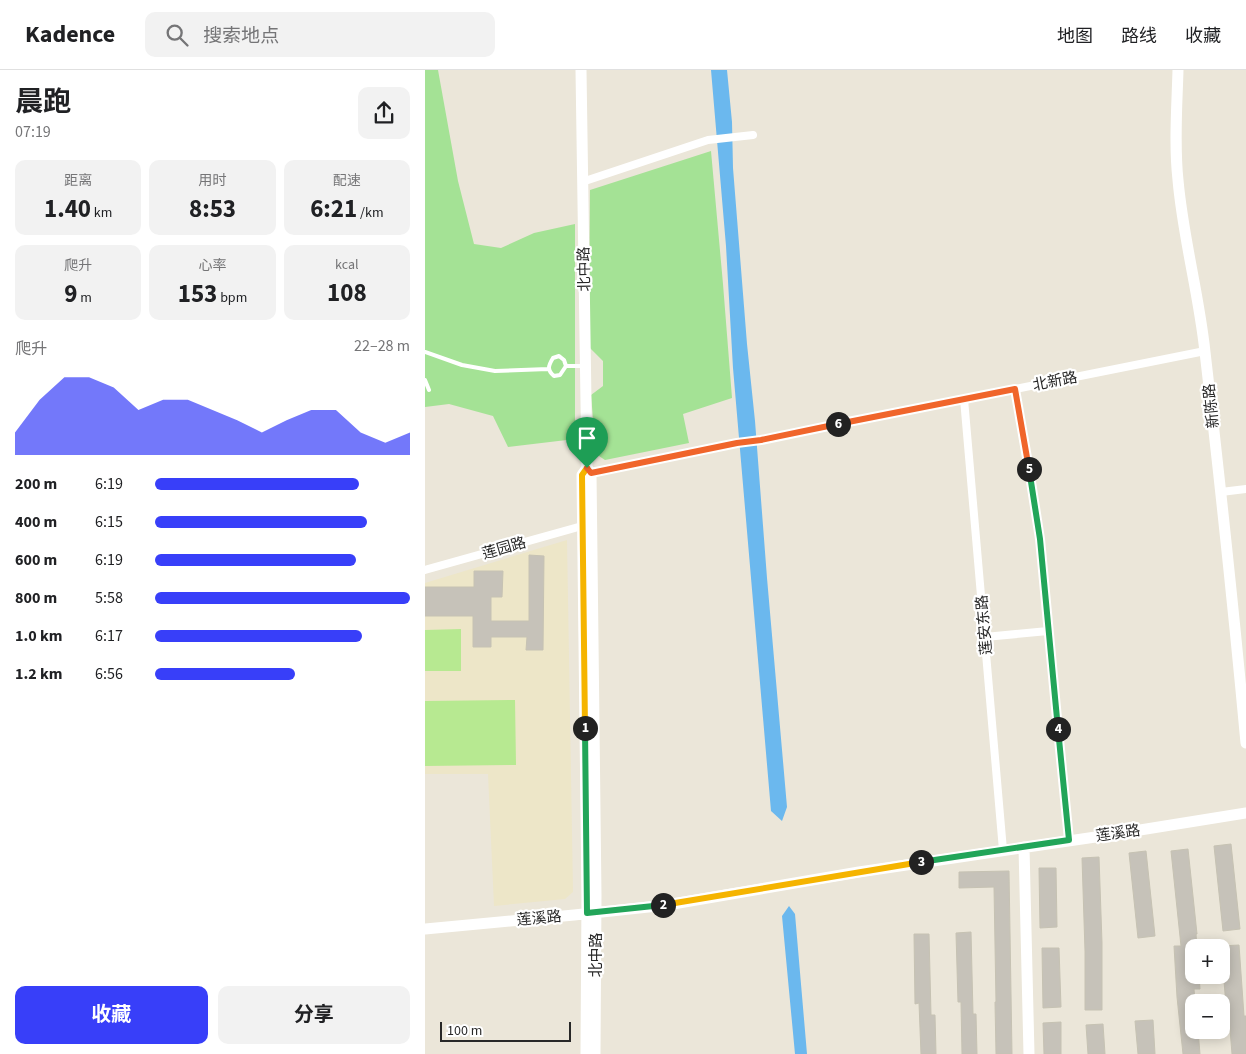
<!DOCTYPE html>
<html lang="zh">
<meta charset="utf-8">
<style>
:root{--surface:#fff;--page:#f2f2f2;--text:#202124;--muted:#757577;--line:#e0e0e0;--accent:#383ff9}
body{margin:0;font-family:"Source Sans 3","Noto Sans SC",sans-serif;background:var(--page);color:var(--text);height:100vh;display:flex;flex-direction:column;font-size:19px;white-space:nowrap}
*{box-sizing:border-box;margin:0}
p{font-size:16px;color:var(--muted)}
.icon{flex:none;width:28px;height:28px;fill:none;stroke:currentColor;stroke-width:2;stroke-linecap:round;stroke-linejoin:round}
.map{position:relative;flex:1;overflow:hidden}
.details{display:flex;flex-direction:column;background:var(--surface);width:425px}
.details>*{flex:none}
.buttons{position:absolute;left:760px;top:869px;display:grid;gap:10px}
.buttons a{display:grid;place-items:center;width:45px;height:45px;border-radius:10px;background:var(--surface);box-shadow:0 2px 12px #0003;font-size:25px}
.scale{position:absolute;left:15px;bottom:12px;width:131px;box-sizing:border-box;padding-left:5px;border:2px solid #282828;border-top:0;font-size:14px;line-height:18px;white-space:nowrap;color:#282828;-webkit-text-stroke:4px #fff;paint-order:stroke}
.pin{position:absolute;display:grid;place-items:center;width:42px;height:42px;color:#fff;margin:-51px -21px;border-radius:50% 50% 50% 0;rotate:-45deg;box-shadow:0 0 5px #0007}
.pin .icon{rotate:45deg}
.km{position:absolute;width:25px;height:25px;margin:-12px;border-radius:50%;background:#222;color:#fff;font-size:14px;line-height:25px;text-align:center}
.round{display:grid;place-items:center;flex:none;width:52px;height:52px;border-radius:10px;background:var(--page)}
.overview{display:flex;align-items:center;justify-content:space-between;height:85px;padding:0 15px}
h1{font-size:28px;font-weight:700;line-height:38px}
.metrics{display:grid;grid-template-columns:repeat(3,1fr);gap:8px;height:85px;padding:5px 15px}
.metrics div{display:grid;align-content:center;border-radius:10px;background:var(--page);text-align:center}
.metrics b{font-size:25px;font-weight:700}
.metrics small{font-size:14px;font-weight:400}
.metrics p{font-size:14px}
.chart{height:140px;padding:10px 15px}
.chart p{display:flex;justify-content:space-between}
.chart svg{width:100%;height:90px;margin-top:5px;fill:var(--accent);opacity:.7}
.cta{display:flex;gap:10px;margin-top:auto;padding:10px 15px}
.cta a{flex:1;height:58px;border-radius:10px;background:var(--accent);color:#fff;font-size:20px;font-weight:700;line-height:58px;text-align:center}
.cta a+a{background:var(--page);color:var(--text)}
ul{padding:0 15px;list-style:none;font-size:16px}
li{display:grid;grid-template-columns:80px 60px 1fr;align-items:center;height:38px}
li i{height:12px;border-radius:6px;background:var(--accent)}
header{display:flex;align-items:center;gap:30px;box-sizing:border-box;height:70px;padding:0 25px;background:var(--surface);border-bottom:1px solid var(--line)}
header strong{font-size:24px}
nav{display:flex;gap:28px;margin-inline-start:auto;font-size:18px}
.search{width:350px;height:45px;background:var(--page);display:flex;align-items:center;gap:12px;box-sizing:border-box;padding:0 18px;border-radius:10px;color:var(--muted);font-size:19px}
main{display:flex;flex:1;min-height:0}
.map>svg:first-child{display:block}
</style>
<header>
<strong>Kadence</strong>
<div class="search"><svg class="icon" aria-label="search" viewBox="0 0 24 24"><circle cx="10" cy="10" r="6"/><path d="M15 15l6 6"/></svg>搜索地点</div>
<nav><a>地图</a><a>路线</a><a>收藏</a></nav>
</header>
<main>
<section class="details">
<div class="overview"><div><h1>晨跑</h1><p>07:19</p></div><a class="round"><svg class="icon" aria-label="share" viewBox="0 0 24 24"><path d="M12 15V3M7 8l5-5 5 5M5 13v7h14v-7"/></svg></a></div>
<div class="metrics">
<div><p>距离</p><b>1.40<small> km</small></b></div>
<div><p>用时</p><b>8:53</b></div>
<div><p>配速</p><b>6:21<small> /km</small></b></div>
</div>
<div class="metrics">
<div><p>爬升</p><b>9<small> m</small></b></div>
<div><p>心率</p><b>153<small> bpm</small></b></div>
<div><p>kcal</p><b>108</b></div>
</div>
<div class="chart"><p><span>爬升</span>22–28 m</p>
<svg viewBox="0 0 160 44" preserveAspectRatio="none"><path d="M0 44V33L10 17L20 6L30 6L40 11L50 22L60 17L70 17L80 22L90 27L100 33L110 27L120 22L130 22L140 33L150 38L160 33V44z"/></svg>
</div>
<ul>
<li><b>200 m</b>6:19<i style="width:80%"></i></li>
<li><b>400 m</b>6:15<i style="width:83%"></i></li>
<li><b>600 m</b>6:19<i style="width:79%"></i></li>
<li><b>800 m</b>5:58<i style="width:100%"></i></li>
<li><b>1.0 km</b>6:17<i style="width:81%"></i></li>
<li><b>1.2 km</b>6:56<i style="width:55%"></i></li>
</ul>
<div class="cta"><a>收藏</a><a>分享</a></div>
</section>
<div class="map">
<svg width="821" height="984" viewBox="0 0 821 984">
<rect width="100%" height="100%" fill="#ebe6d9"/>
<!-- education -->
<path fill="#ede6c8" d="M142 470 148 822 140 829 69 836 63 704H0V513Z"/>
<!-- green -->
<path fill="#a4e295" d="M0 0H13L33 111 49 174 76 178 109 163 150 154V369L83 377 68 346 24 334 0 337Z
M286 81 298 214 307 328 258 344 264 373 180 390 171 384 166 325 178 316V291L164 277 165 120Z"/>
<!-- pitch -->
<path fill="#b7e991" d="M36 559V601H0V560Z
M90 630 91 695 0 696V631Z"/>
<!-- water -->
<path fill="#6bb8ee" d="M286 0H302L307 52 308 98 322 274 330 351 342 508 362 737 357 751 346 741 308 298 301 176Z
M364 836 370 844 382 984H370L357 846Z"/>
<!-- building -->
<path fill="#c6c2b9" stroke="#c6c2b3" d="M104 485 119 486 118 580H101L102 567H66V577H48V546H0V517H49V501H78L77 527H66V551H104Z
M806 774 815 859 798 861 789 776Z
M763 779 772 864H771L772 878H769V905H774L775 919H769L770 932H769V960H773L775 984H758L752 927 749 876H756L746 781Z
M721 781 730 866 713 868 704 783Z
M674 787 677 873V940H660V881L657 788Z
M614 798H631L632 857 615 858Z
M584 801 587 984H571L570 932H571L569 817 534 818V802Z
M546 862 548 944H551L552 984H537L536 932H533L531 863Z
M489 864H504L506 945H510L511 984H496L494 933 490 934Z
M814 875 819 946H821V984H807L803 935H801L796 876Z
M617 878H634L636 937 618 938Z
M728 950 730 984H713L710 951Z
M636 952V984H619L618 953Z
M678 954 680 984H663L661 955Z"/>
<g fill="none" stroke-linecap="round" stroke-linejoin="round">
<!-- lane -->
<path stroke="#fff" stroke-width="4" d="M0 282 37 295 70 301 123 299
M134 286 139 290 141 296 135 305 129 306C122 300 123 296 128 288Z
M141 296H159
M0 310 4 320"/>
<!-- street -->
<path stroke="#fff" stroke-width="8" d="M157 112 283 70 328 65
M590 319 615 469 644 770
M539 329 578 780
M162 404 312 373 336 370 780 281
M796 422 821 419
M0 500 157 456
M560 567 623 561"/>
<!-- secondary -->
<path stroke="#fff" stroke-width="11" d="M156 0 162 398 157 405 162 826 161 984
M753 0C752 36 749 74 753 110 758 168 774 224 780 282 795 412 809 543 821 673
M162 398 166 403 171 825 170 984
M599 777 604 984
M0 859 149 845 242 835 434 802 684 765 821 743"/>
</g>
<g fill="none" stroke-linecap="round" stroke-linejoin="round">
<defs>
<path id="split-1" d="M160 658 157 405 162 398"/>
<path id="split-2" d="M160 658 162 843 238 835"/>
<path id="split-3" d="M238 835 496 792"/>
<path id="split-4" d="M496 792 644 770 633 659"/>
<path id="split-5" d="M604 399 615 469 633 659"/>
<path id="split-6" d="M413 354 590 319 604 399"/>
<path id="split-7" d="M162 398 166 403 312 373 336 370 413 354"/>
</defs>
<!-- split-1 casing -->
<use href="#split-1" stroke="#fff" stroke-width="10"/>
<!-- split-2 casing -->
<use href="#split-2" stroke="#fff" stroke-width="10"/>
<!-- split-3 casing -->
<use href="#split-3" stroke="#fff" stroke-width="10"/>
<!-- split-4 casing -->
<use href="#split-4" stroke="#fff" stroke-width="10"/>
<!-- split-5 casing -->
<use href="#split-5" stroke="#fff" stroke-width="10"/>
<!-- split-6 casing -->
<use href="#split-6" stroke="#fff" stroke-width="10"/>
<!-- split-7 casing -->
<use href="#split-7" stroke="#fff" stroke-width="10"/>
<!-- split-1 -->
<use href="#split-1" stroke="#f5b400" stroke-width="6"/>
<!-- split-2 -->
<use href="#split-2" stroke="#22a559" stroke-width="6"/>
<!-- split-3 -->
<use href="#split-3" stroke="#f5b400" stroke-width="6"/>
<!-- split-4 -->
<use href="#split-4" stroke="#22a559" stroke-width="6"/>
<!-- split-5 -->
<use href="#split-5" stroke="#22a559" stroke-width="6"/>
<!-- split-6 -->
<use href="#split-6" stroke="#f0652b" stroke-width="6"/>
<!-- split-7 -->
<use href="#split-7" stroke="#f0652b" stroke-width="6"/>
</g>
<g text-anchor="middle" stroke-width="4.5" stroke-linejoin="round" paint-order="stroke">
<!-- street labels -->
<g font-size="15" fill="#282828" stroke="#fff">
<text transform="translate(159 199) rotate(-91)" y="5">北中路</text>
<text transform="translate(630 311) rotate(-11)" y="5">北新路</text>
<text transform="translate(786 336) rotate(-96)" y="5">新陈路</text>
<text transform="translate(79 478) rotate(-16)" y="5">莲园路</text>
<text transform="translate(559 555) rotate(-95)" y="5">莲安东路</text>
<text transform="translate(693 763) rotate(-8)" y="5">莲溪路</text>
<text transform="translate(114 848) rotate(-5)" y="5">莲溪路</text>
<text transform="translate(171 885) rotate(-90)" y="5">北中路</text>
</g>
</g>
</svg>
<div class="buttons">
<a>+</a>
<a>−</a>
</div>
<div class="scale">100 m</div>
<div class="pin" style="left:162px;top:398px;background:#1e9e55"><svg class="icon" aria-label="arrive" viewBox="0 0 24 24"><path d="M6 21V4h12l-3 4 3 4H6"/></svg></div>
<b class="km" style="left:160px;top:658px">1</b>
<b class="km" style="left:238px;top:835px">2</b>
<b class="km" style="left:496px;top:792px">3</b>
<b class="km" style="left:633px;top:659px">4</b>
<b class="km" style="left:604px;top:399px">5</b>
<b class="km" style="left:413px;top:354px">6</b>
</div>
</main>
